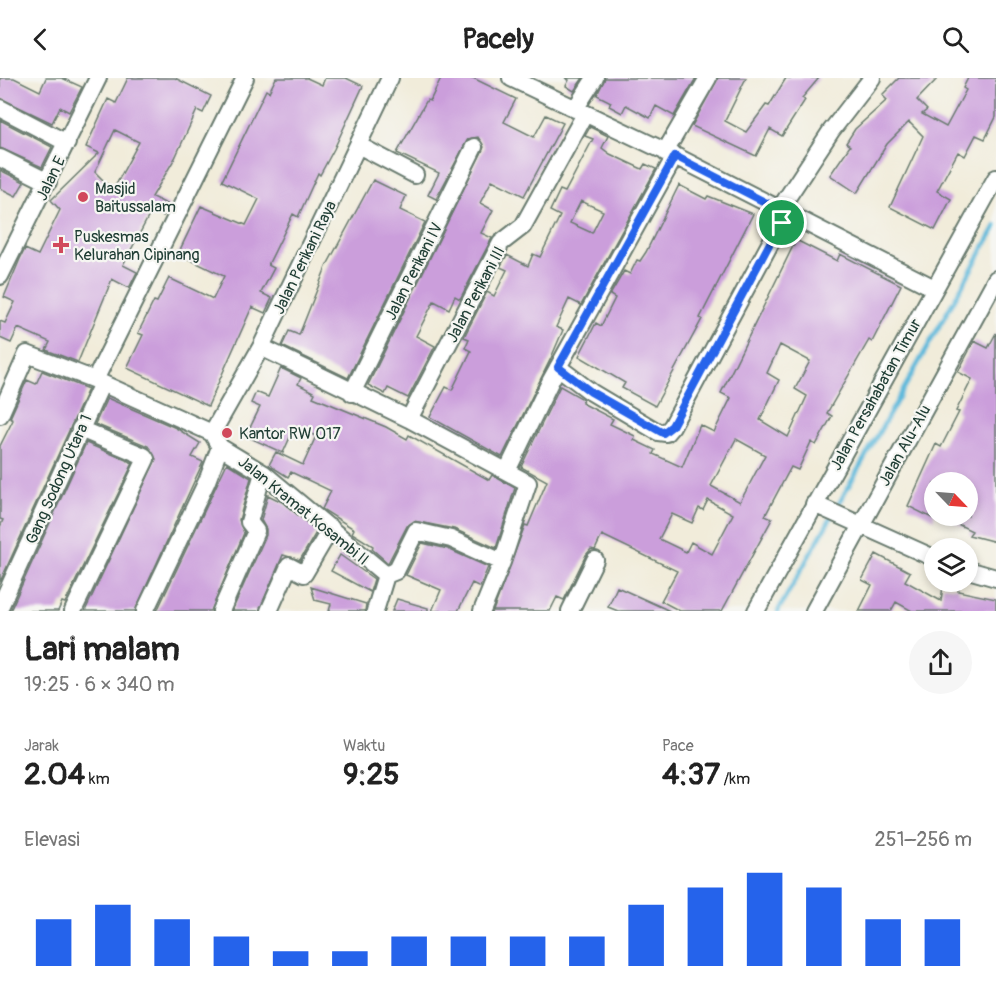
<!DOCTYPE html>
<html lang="id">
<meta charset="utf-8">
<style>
:root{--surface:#fff;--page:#f6f6f6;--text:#222;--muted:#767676;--accent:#2563eb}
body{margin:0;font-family:Pangolin,sans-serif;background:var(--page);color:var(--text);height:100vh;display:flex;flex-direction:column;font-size:22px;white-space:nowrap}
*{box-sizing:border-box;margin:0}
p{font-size:20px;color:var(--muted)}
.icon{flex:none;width:33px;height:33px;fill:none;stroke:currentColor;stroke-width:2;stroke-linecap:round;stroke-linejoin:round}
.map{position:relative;height:533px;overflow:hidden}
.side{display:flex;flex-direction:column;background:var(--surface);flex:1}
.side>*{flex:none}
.needle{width:39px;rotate:115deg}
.fabs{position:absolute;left:924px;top:394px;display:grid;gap:12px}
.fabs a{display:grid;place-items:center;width:54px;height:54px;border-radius:50%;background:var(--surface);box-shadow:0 3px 9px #0003;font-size:30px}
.pin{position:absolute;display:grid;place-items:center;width:51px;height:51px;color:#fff;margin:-26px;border:3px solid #fff;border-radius:50%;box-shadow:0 2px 6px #0007}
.round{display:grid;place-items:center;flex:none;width:63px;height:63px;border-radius:32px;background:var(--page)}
.overview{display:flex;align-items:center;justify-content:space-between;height:102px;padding:0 24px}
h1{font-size:33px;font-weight:700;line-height:45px}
.figures{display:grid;grid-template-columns:repeat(3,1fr);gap:9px;height:102px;padding:6px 24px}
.figures div{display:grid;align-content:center}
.figures b{font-size:30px;font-weight:700}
.figures small{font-size:16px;font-weight:400}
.figures p{font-size:16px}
.chart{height:168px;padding:12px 24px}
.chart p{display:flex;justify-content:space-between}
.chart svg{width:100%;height:108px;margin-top:6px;stroke:var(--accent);stroke-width:6}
header{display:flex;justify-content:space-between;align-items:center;height:78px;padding:0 24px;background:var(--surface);font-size:27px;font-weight:700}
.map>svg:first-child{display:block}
</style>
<header><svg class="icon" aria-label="back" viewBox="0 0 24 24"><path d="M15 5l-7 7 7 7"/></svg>Pacely<svg class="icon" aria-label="search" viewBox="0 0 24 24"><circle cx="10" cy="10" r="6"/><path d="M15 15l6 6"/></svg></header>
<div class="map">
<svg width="996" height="533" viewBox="0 0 996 533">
<rect width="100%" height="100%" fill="#f6f6f2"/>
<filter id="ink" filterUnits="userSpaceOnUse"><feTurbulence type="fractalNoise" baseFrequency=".0167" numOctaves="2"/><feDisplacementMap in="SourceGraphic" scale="12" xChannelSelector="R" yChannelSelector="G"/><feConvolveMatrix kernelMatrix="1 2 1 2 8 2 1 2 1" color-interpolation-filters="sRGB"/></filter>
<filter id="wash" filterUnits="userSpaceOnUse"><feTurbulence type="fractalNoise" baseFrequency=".008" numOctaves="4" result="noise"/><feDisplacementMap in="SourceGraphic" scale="24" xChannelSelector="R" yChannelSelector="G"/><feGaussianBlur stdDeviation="1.35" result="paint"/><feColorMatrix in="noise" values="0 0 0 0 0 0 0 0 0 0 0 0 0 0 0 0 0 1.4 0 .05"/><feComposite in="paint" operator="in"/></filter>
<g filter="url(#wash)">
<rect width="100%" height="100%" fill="#f1ecda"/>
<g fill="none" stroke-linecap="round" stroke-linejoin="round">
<!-- stream -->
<path stroke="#5db9db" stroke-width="4.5" d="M778 533 996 148"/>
</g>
<g id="blocks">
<!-- building -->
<path fill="#cb9edb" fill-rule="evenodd" d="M0 0H14L40 13 46 0H62L82 9 69 34 60 29 52 45 0 20Z
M128 0H175L211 18 203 35 197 32 175 80 152 119 169 127 163 138 152 132 123 187 137 194 129 210 112 201 78 284 46 272 50 264 18 250 11 265 0 260V243L5 245 15 224 4 219 20 181 25 171 38 177 60 132 51 122 99 75 86 69 108 21 116 25ZM115 52 139 64 113 112 95 94Z
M276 0H307L322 7 325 0H346L363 8 334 71 320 97 318 95 298 139 293 136 268 187 274 190 261 215 272 220 265 235 252 229 208 328 127 290 143 257 138 255 154 223 157 224 169 200 213 221 224 198 178 176 201 128 246 147 259 121 222 103 266 12 269 14Z
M441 0H473L516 21 504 44 534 59 546 37 563 45 524 118 492 102 480 125 493 132 481 155 492 160 460 221 455 218 449 231 434 223 416 258 435 268 408 320 388 310 385 316 368 307 484 69 478 59 468 61 436 121 428 117 439 95 397 75 427 22 430 23Z
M565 0H583L574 13 566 8 569 2Z
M605 0H696L674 38 656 28 650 40 626 27 622 35 609 28 611 24 597 17Z
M718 0H746L725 43 746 54 766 27 769 28 786 0H819L802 20 805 22 782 58 770 51 756 78 692 48Z
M899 0H938L917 22 927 32 922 36 946 49 966 12 963 10 968 0H996V39L985 61 976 57 965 78 958 74 937 113 951 121 935 152 890 129 923 58 909 44 887 66 857 115 830 97 850 68 846 65 855 51 887 22 882 17Z
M0 42 52 69 42 89 0 70Z
M590 49 608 58 602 70 610 76 642 91 645 86 656 91 581 227 569 221 556 249 563 252 551 280 502 379 430 339 446 309 452 312 471 273 465 270 469 261 464 259 487 214 494 218 507 192 500 189 507 177 528 188 533 176 540 179 560 138 550 133 560 112 565 114 593 61 585 58ZM581 123 603 133 592 155 570 145Z
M0 92 24 104 16 118 0 110Z
M373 102 406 118 400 132 425 144 348 300 282 268 289 253 299 257 326 189Z
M679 107 706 121 708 118 753 136 700 240 702 241 655 328 622 310 625 305 579 278 596 245 601 248 615 220 610 217 624 193 630 196 637 182 640 183 646 174Z
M796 162 837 183 840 176 901 207 872 264 869 262 827 335 832 338 816 367 811 364 798 392 791 389 765 438 772 441 722 533H680L661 523 677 493 602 457 595 472 591 471 586 477 564 522 557 519 550 533H493L525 447 528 448 547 403 521 389 560 308 583 321 582 325 613 341 610 346 635 358 634 362 655 372 653 376 682 389 700 347 714 354 731 320 721 315ZM780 267 810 283 795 311 807 318 788 359 760 342 779 302 767 295ZM736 361 765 377 740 424 711 408ZM708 422 733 436 712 476 691 464 686 474 659 461 672 436 692 445 699 430 703 432Z
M996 255V464L969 457 972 453 941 438H968V405H934V441L908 428 936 366 941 369 959 334 956 333 972 301 958 294 969 273 974 263 988 270Z
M281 290 301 300 298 306 315 315 313 319 386 349 407 361 409 357 489 402 492 397 515 410 496 470 454 451 414 443 407 448 388 485 372 471 373 468 352 455 354 451 322 431 331 413 291 394 288 399 269 387 276 374 303 387 316 358 295 348 283 375 246 358 260 329 251 325 256 314 268 319Z
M42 293 88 311 0 504V449L3 442 0 441V368L13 342 10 340 27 302 36 306Z
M107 320 176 350 200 365 192 379 203 384 135 533H85L156 381 148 368 95 346Z
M86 365 133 385 65 525 62 524 58 533H10Z
M227 385 251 400 239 442 244 455 211 533H157Z
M268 417 282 424 317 453 300 482 283 477 259 533H232L266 457V451L261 442Z
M422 465 448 471 488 489 480 509 472 505 458 533H432L441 512 406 497Z
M876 476 910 494 905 503 941 523 943 508 959 510 958 513 996 521V533H912L896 524 891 533H859L872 507 862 502Z
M340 477 374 501 370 514 331 493Z
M311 509 366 526 365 533H329L331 526 315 522Z
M617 509 670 533H618L608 529Z
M397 521 428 530V533H392Z"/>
</g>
</g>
<g filter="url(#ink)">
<use href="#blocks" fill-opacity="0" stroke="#687a6e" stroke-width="1.5"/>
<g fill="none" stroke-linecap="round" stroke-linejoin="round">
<defs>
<path id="minor" d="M511 0 675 78 934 210
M0 30 67 65
M575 31 595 0
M358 67 415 97
M665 74 708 0
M0 80 48 104
M779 132 831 53 872 0
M0 198 98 0
M261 269 409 341 528 405 502 484 482 533
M558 289 591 314 658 354 666 355 672 348 786 136
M95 302 245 0
M352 315 474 69
M0 337 27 276 95 302 212 355 220 369 263 395 386 497 375 533
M409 341 501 165 523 148 585 36
M212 355 261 269 390 0
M507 393 551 302 675 78
M814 426 934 480
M968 492 996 500
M386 497 396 493 416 453 451 461 502 484
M0 529 102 305
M73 533 146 381 144 378 80 351
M145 533 207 403 220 369
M221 533 256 453 249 444 263 395
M269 533 289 488 304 496 331 450
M570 533 595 482
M756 533 996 100
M814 533 996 201"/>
</defs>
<!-- minor casing -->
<use href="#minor" stroke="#687a6e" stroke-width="20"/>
<!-- minor -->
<use href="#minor" stroke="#fff" stroke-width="16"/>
</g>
</g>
<g fill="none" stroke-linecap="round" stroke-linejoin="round" filter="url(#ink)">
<defs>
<path id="route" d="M675 78 786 135 672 348 663 355 591 314 558 289Z"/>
</defs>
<!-- route casing -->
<use href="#route" stroke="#fff" stroke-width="12"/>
<!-- route -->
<use href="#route" stroke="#2563eb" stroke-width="8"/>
</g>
<!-- markers -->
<g fill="#d1495b" stroke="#f6f6f2" stroke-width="2">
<circle cx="83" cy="119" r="6"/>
<path d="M58 158h6v6h6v6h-6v6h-6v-6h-6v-6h6z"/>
<circle cx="227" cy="355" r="6"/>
</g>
<g text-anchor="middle" stroke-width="4.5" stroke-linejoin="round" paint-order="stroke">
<!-- street labels -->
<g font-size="16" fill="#1f3d34" stroke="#f6f6f2">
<text transform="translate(50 100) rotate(-64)" y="6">Jalan E</text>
<text transform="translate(304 179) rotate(-64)" y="6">Jalan Perikani Raya</text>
<text transform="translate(413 193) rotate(-63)" y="6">Jalan Perikani IV</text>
<text transform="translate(475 216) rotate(-62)" y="6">Jalan Perikani III</text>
<text transform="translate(875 316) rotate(-61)" y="6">Jalan Persahabatan Timur</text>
<text transform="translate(904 367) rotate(-61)" y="6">Jalan Alu-Alu</text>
<text transform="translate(58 401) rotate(-66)" y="6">Gang Sodong Utara 1</text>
<text transform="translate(304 432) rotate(39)" y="6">Jalan Kramat Kosambi II</text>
</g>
<!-- poi labels -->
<g font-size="16" fill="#1f3d34" stroke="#f6f6f2" text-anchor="start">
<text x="95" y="116">Masjid<tspan x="95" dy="18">Baitussalam</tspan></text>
<text x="74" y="164">Puskesmas<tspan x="74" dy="18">Kelurahan Cipinang</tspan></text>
<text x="239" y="361">Kantor RW 017</text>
</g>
</g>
</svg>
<div class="fabs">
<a><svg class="needle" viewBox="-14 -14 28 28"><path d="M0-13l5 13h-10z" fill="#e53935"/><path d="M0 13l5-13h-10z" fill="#767676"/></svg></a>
<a><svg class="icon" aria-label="layers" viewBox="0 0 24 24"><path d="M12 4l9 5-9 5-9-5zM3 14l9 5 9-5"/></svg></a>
</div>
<div class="pin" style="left:782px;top:145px;background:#1e9e55"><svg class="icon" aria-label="arrive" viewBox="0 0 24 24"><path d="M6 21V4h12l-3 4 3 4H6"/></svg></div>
</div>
<section class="side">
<div class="overview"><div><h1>Lari malam</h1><p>19:25 · 6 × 340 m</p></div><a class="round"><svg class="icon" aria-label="share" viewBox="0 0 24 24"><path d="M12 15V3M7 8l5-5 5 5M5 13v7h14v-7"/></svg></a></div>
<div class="figures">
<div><p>Jarak</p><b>2.04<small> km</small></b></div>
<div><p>Waktu</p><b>9:25</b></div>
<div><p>Pace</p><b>4:37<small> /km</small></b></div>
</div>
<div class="chart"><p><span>Elevasi</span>251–256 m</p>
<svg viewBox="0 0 160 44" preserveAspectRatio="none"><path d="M5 44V25M15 44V19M25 44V25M35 44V32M45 44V38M55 44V38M65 44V32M75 44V32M85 44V32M95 44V32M105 44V19M115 44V12M125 44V6M135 44V12M145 44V25M155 44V25"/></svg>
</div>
</section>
